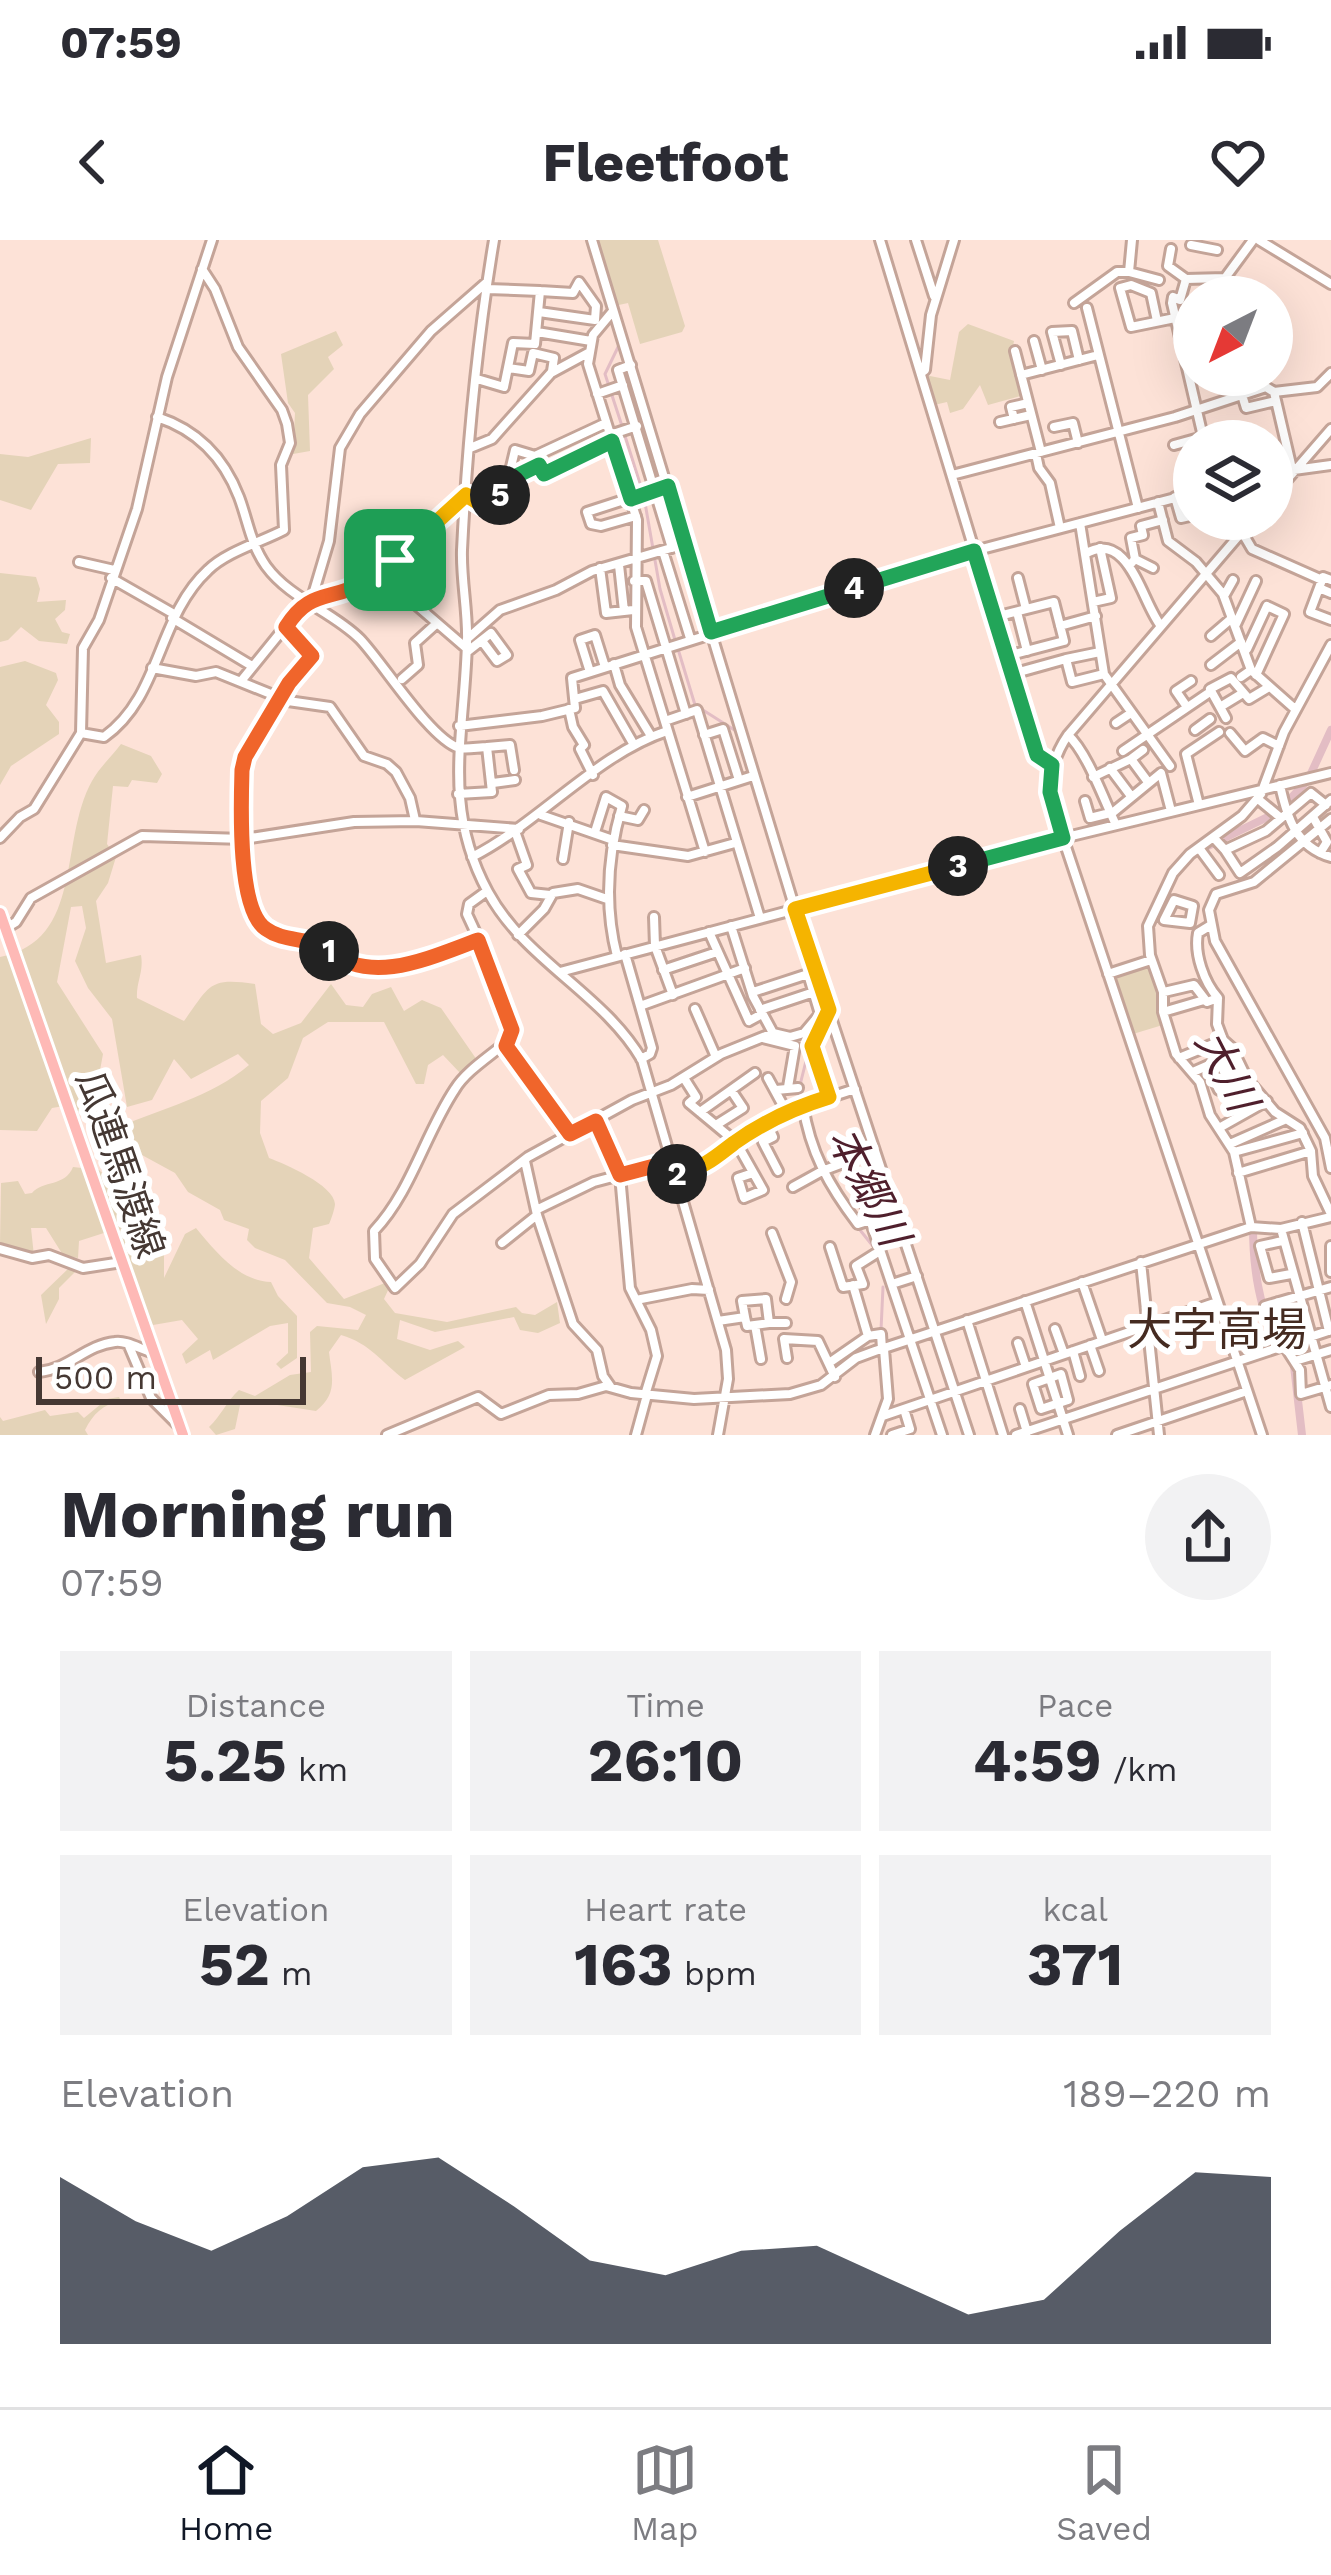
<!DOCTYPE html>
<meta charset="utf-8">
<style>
:root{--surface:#fff;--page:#f2f2f3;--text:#2b2b33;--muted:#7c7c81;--line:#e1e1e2;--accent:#111827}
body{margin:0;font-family:"Work Sans","Noto Sans JP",sans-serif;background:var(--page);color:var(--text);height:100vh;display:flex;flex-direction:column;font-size:45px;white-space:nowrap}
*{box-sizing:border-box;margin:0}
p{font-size:39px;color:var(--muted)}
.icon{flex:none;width:66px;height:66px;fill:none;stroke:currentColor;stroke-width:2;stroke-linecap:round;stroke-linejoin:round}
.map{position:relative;height:1195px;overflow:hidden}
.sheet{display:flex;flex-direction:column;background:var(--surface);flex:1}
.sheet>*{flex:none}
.needle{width:78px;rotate:222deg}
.controls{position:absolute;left:1173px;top:36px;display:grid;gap:24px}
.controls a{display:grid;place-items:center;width:120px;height:120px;border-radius:50%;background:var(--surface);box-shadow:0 12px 48px #0002;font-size:60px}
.scale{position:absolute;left:36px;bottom:30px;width:270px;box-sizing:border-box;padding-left:12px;border:6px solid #453833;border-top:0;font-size:33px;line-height:42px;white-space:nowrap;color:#453833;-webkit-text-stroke:9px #fff;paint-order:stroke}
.pin{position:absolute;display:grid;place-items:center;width:102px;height:102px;color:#fff;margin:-51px;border-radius:24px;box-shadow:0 6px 18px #0006}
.km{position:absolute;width:60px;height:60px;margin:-30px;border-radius:50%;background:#222;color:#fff;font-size:33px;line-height:60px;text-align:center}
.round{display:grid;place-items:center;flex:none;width:126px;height:126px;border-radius:63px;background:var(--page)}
.headline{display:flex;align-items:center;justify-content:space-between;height:204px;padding:0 60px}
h1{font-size:66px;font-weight:700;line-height:90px}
.metrics{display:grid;grid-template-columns:repeat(3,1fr);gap:18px;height:204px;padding:12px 60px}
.metrics div{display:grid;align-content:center;border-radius:0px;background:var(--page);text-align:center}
.metrics b{font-size:60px;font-weight:700}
.metrics small{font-size:33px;font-weight:400}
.metrics p{font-size:33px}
.chart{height:336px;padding:24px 60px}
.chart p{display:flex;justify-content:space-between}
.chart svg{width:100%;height:216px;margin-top:12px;fill:var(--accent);opacity:.7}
.status{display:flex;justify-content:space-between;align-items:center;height:84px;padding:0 60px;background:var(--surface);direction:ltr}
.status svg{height:33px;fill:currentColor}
header{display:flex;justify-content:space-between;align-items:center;height:156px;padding:0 60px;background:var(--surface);font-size:54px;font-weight:700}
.tabs{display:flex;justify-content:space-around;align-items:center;height:168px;border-top:3px solid var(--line);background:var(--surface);font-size:33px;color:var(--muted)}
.tabs a{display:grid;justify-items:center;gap:6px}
.tabs .on{color:var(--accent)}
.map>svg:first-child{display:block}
</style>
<div class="status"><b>07:59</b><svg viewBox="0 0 49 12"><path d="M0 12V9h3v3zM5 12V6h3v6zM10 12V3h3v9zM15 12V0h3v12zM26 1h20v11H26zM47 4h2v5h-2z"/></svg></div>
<header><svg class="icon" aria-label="back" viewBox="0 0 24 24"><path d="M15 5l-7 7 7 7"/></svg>Fleetfoot<svg class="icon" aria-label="heart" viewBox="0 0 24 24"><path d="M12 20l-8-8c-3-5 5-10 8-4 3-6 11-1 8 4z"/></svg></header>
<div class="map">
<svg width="1331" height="1195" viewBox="0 0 1331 1195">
<rect width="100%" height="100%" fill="#fde2d7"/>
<!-- green -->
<path fill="#e4d3b8" d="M595 0H658L685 86 682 92 640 104 628 63 614 66Z
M968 84 1014 101 1012 111 1024 155 988 165 980 145 963 169 950 173 947 162 934 165 925 135 950 140 959 92Z
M336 91 343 105 328 117 334 129 308 155 310 211 293 214 295 173 288 163 281 114Z
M91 198 90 223 58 224 31 270 0 260V214L28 217Z
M0 333 36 337 40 349 37 362 66 360 65 370 55 379 62 392 70 394 67 404 39 401 21 387 8 400 0 402Z
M25 421 56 433 58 440 46 465 59 482V494L11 526 0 545V427Z
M121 504 151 516 162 534 157 543 132 540 128 547 113 546 107 604 116 617 108 643 96 661 106 723 141 715C144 732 136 742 137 758L184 781C210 745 209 737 255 744L261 784 273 794 301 783 331 744 346 765 363 767 372 754 391 747 404 771 422 760 441 768 477 820 461 834 443 815 428 825 424 844H416L384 782H328L303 798 288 838 261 861 260 893 269 918C285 924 334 945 335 964 335 968 331 980 329 984L313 988 309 1018 344 1059 385 1043 389 1048 384 1059 395 1073 447 1082 516 1067 522 1073 535 1075 557 1062 560 1083 538 1093 520 1090 514 1077 435 1092 400 1080 397 1099 430 1110 458 1101 465 1107 405 1140C380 1121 371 1104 341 1095L329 1112C332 1137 338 1154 316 1171L258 1162 240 1165 235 1189 216 1195 209 1187C221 1176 226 1162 239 1150L255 1156 290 1135 311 1132 310 1092 317 1086 358 1090 366 1075 350 1067 327 1063 285 1020 255 1008 247 1000 249 989 224 980 220 970 188 952 175 933 118 902 117 888C162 868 212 857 249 825L238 814 191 839 174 819 152 860 127 867 112 779 88 748 75 721 86 688 82 666 71 667 57 742 103 814 94 863 86 874 64 866 52 868 37 891 0 890V717C85 700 58 602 92 541 99 528 112 516 121 504Z
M1150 722 1160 747 1166 784 1133 794 1114 734Z
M73 927 99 930 127 957 164 981V1038L185 994 196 988C216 1012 239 1041 271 1042L278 1056 297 1076V1118L281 1129 276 1124 288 1113V1083L270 1086 213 1120 210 1110 186 1124 182 1114 198 1099 182 1080 153 1085 146 1077 122 1004 107 992 79 1001 78 1018 63 1015 46 988H31L34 1016 0 1004 1 943 18 941 25 954 32 953C43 940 65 947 73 927Z
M70 1027 75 1032 59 1048V1059L46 1084 41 1055Z
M119 1157 121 1161C103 1164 93 1174 85 1190L88 1195H0V1177L3 1181 45 1170 50 1176 78 1172 84 1178 107 1159Z"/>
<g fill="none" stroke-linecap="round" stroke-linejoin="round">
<!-- stream -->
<path stroke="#e3bdc4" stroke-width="3" d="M620 103 605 134 622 186
M625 196 642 250
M644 257 660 349 675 400
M678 409 695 465 736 491 766 585
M774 611 790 665
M800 696 824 773
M801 864 799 849 809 809
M822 936 835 958
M856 985 876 1010
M881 1090 883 1047"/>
<!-- river -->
<path stroke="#e3bdc4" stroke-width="8" d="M1200 610 1278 572 1308 540 1331 490
M1253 986C1253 1026 1259 1074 1282 1109
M1294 1126 1302 1195"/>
<defs>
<path id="minor" d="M494 0C477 102 467 207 462 310 461 340 468 371 467 401 465 493 441 566 488 652 525 721 603 753 642 820L726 1110 728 1139 718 1195
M592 0 795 669 969 1195
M880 0 1035 510 1039 518 1052 525
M916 0 934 56
M1132 0 1129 32 1159 40
M1259 0 1331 44
M1191 5 1217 10
M1171 9 1168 26 1186 39 1180 60 1173 57 1172 63 1204 201
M1186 39 1225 38 1253 0
M540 51 573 53 579 42 596 66 595 80
M1074 63 1117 32H1129
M1087 68 1138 268
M613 71 593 95 588 124 637 280 636 387 705 612
M539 72 595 80
M1157 81 1151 53 1131 45 1120 48 1131 87 1175 78
M537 92 591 101
M1034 101 1042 130
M1015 111 1041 212
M631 125 618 130 672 308
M1061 125 1052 92 1072 91 1079 120
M508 128 529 131 533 113 554 118 552 131
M921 133 925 130 931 75 954 0
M1021 135 1098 115
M477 139 504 147 513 103 535 104 540 51 487 49
M1274 152 1292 229
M597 154 623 145
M1242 155 1246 168 1276 161
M157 177C197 190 224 218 239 257 248 281 251 305 266 326 290 359 332 371 360 399 383 423 430 499 459 508 466 510 479 507 487 507L492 552 458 554
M1014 179 1011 167 1028 163
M1000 182 1031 175
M1054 187 1073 183 1078 203
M610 195 637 186
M1174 205 1203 197
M470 208 492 199 551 133 588 113
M1036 214 1039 228 1050 243 1060 288
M535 216 544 234 612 201
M1272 233 1331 225
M952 235 1175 177 1266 147 1274 152 1317 147 1331 133
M508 240 539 225
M1175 257 1181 278 1194 275
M1272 257 1331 189
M1158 262 1168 301 1196 322 1223 354 1251 430 1295 469
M636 276 601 286 591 284 587 272 667 246
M1253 279 1068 495C1043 531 1051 559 1063 598L1262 1195
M1080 283 1104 434 1170 526
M1242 292 1252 309 1322 340 1323 337 1331 340
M663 311 690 398
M1085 314C1129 288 1142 363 1161 386
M1135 319 1153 328
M79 322 114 330
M619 325 624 371
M1129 326 1135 319 1131 298 1143 295 1141 286 1163 280
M600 328 606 373 633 370
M378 332 465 407
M111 338 174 374
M1018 338 1026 369
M1322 340 1310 372 1331 380
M634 341H646L686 474
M1319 348 1331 353
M1224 356 1233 340
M312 358 329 301 340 208 360 174 431 91 487 42
M1093 362 1111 358 1100 308
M1017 372 1027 411
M995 377 1054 362 1064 401 1007 416
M172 378 252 426
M1236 384 1256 341
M1060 386 1096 376
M286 387 312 416 289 443 241 530 245 634 252 674 272 693 309 699 356 728 404 724 478 700
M1211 396 1232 378
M467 399 500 370 556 350 592 331 685 304
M1247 409 1267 366 1284 374 1256 435
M468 411 491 393 507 415 497 421 482 401
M1066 419 1100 412
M614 424 620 445 651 496
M1211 425 1241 402
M152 428 196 436 216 432 288 461 330 467 364 516 387 524 396 532 410 558 415 580
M590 432 580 400 595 395 605 427
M1012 434 1066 419 1072 442 1104 434
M1241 437 1251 430
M402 439 418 425 415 403 436 384
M242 440 306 361 369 340 422 299 466 255 484 266 505 252 515 210 535 216 606 183
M1243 453 1220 467 1210 449 1231 438 1249 459 1269 447
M575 459 603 451 634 505
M1187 467 1176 451 1191 441
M1220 467 1226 478
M569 469 573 487 584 505 580 509 593 535
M665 481 697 470 760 678
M1116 483 1131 473
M459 486 542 476 575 468 572 438 974 311 1194 253
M1195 490 1210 479
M81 493 104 497C161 457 157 377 208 330 226 312 261 302 284 290L281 225 290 203 287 184 282 170 238 107 215 49 202 29
M1230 493 1245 511 1263 498 1279 506
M704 495 723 489 739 540
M1068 495C1087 512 1104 560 1116 585
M487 507 510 505 514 530
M1123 511 1207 454
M1131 519 1143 510
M1110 528 1131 556
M1093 537 1131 519 1148 542
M493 543 515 540
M1280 545C1287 578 1296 607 1331 617
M687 557 753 536
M1258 559 1281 578
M1085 561 1090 578 1110 573
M1199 565 1186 514 1219 492
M1111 574 1161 533 1171 571
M541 575 613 600
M619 576 638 580 644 570
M1313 577 1327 602 1320 613
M1331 579 1254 642 1216 654 1209 670 1215 701 1325 898 1331 928
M515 591 527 625 518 629 531 653 550 655
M595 592 606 557 622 566C607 617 604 665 617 716
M0 598 20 577 34 569 81 493 83 408 99 380 137 269 167 137 212 0
M1214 598 1225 610 1266 591 1311 553 1326 565
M612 605 688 616 735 603
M1199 608 1219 635
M1225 610 1240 633 1277 607 1331 560
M472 617C539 583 597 514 667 491
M563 619 569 582
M487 651 469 664 467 674 492 728 512 791 506 806 570 894
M1174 660 1193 666 1190 683 1164 680Z
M654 677 655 706 673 755
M1211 685 1198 693C1194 714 1204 742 1218 758L1217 784 1223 800 1232 808 1247 839 1275 872 1300 888 1311 911 1313 936 1331 974
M731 686 753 756 773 793
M6 688 16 682 31 658 142 596 244 599 354 582 416 581 519 589
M709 692 749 781 762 774
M518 695 544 669 553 653 578 649 607 659
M625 714 640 766 745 728
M663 730 717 712
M560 732 1063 598 1331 533
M1108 734 1151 720
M753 752 808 734 820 774
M1164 752 1194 745 1207 762 1218 758
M640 766 652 808 650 814 641 819
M695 769 716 817
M760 770 814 752
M1163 772 1204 760
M763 798 795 806 788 847
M505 803C489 817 466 831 455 849 425 894 411 952 374 991L375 1019 395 1048 420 1024 453 974 528 917 632 860 671 845 721 814 773 793 790 797 804 793 820 774
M1179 818 1223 800
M1207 826 1219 850 1230 845 1219 821
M1193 832 1234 814
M684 838 696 857 689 863 736 902 763 950 744 958 738 938 753 933
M768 838 787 873
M776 850 798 848
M829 857 812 805 829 770
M803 865C810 912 829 946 858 984L896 972
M700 872 755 833
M596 881 620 935 630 1048 651 1090 657 1116 645 1155
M767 884 773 897 763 902 778 931
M716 885 743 868 731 850
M1219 888 1267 861
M1230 904 1284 880
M1234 912 1303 893
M850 920 942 1195
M525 921 537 975 573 1084 597 1110 603 1136 610 1146
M1238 933 1311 911
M676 934C713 925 713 916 742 899 779 876 814 862 855 849
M793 947 822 931 875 911
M536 970 594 942 673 921
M1302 982 1329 1091
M1251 987 1234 912 1210 875 1200 842 1176 814 1163 772V752L1150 715 1148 686 1173 633 1190 614 1242 576 1261 554 1284 492 1331 405
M1281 989 1331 1167
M772 993 791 1042 786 1059
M1282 1001 1260 1006 1269 1038 1291 1034
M502 1003 537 975
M1331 1006V1032
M830 1007 843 1047 863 1044 856 1026 875 1014
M0 1009 32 1018 49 1015 83 1028 122 1022
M1141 1022 1159 1195
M1082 1042 1102 1100
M892 1044 917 1036
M853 1045 868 1096
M636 1060 692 1049 709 1050
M1025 1061 1068 1195
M1278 1062 1290 1103
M1265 1066 1331 1047
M967 1080 1003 1195
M718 1081 745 1077 747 1086 769 1083 766 1059 742 1061 745 1077
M769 1083H786
M755 1085 761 1119
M1055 1089 1064 1114
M1018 1103 1026 1127
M1090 1105 1099 1131
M1284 1105 1300 1130 1301 1154 1331 1145
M129 1106 151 1158 177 1184
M1073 1111 1080 1136
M787 1118 784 1099 818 1101 835 1137
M1295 1121 1331 1110
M829 1123 868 1096 881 1094 882 1109
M39 1132C69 1129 86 1105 115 1102 126 1100 142 1110 154 1113
M1061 1134 1068 1160 1041 1169 1033 1144Z
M1020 1169 1027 1192
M883 1176 1217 1062
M387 1195 478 1157 501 1174 549 1155 578 1154 606 1146 631 1153 694 1159 790 1154 821 1145 856 1118 875 1111 1251 987 1281 989 1331 977
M636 1195 647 1155
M875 1195 888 1159 884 1109
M892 1195 910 1189 904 1169
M1016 1195 1331 1090
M1117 1195 1247 1151"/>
<path id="major" d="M0 673 183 1195"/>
</defs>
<!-- minor casing -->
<use href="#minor" stroke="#c4a498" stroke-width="14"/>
<!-- major casing -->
<use href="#major" stroke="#fff" stroke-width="16"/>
<!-- minor -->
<use href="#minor" stroke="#fff" stroke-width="8"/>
<!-- major -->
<use href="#major" stroke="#feb9b6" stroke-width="10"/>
</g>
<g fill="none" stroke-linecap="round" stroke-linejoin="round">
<defs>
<path id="split-1" d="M329 711C309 696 285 703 266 689 237 670 241 564 242 530L245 517 289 443 312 416 286 387C309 350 328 361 362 344 374 338 384 327 395 320"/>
<path id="split-2" d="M329 711C372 746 431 717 478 700L512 790 506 806 570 894 596 881 620 935 673 921 677 934"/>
<path id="split-3" d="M677 934C705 927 712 920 734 903 762 883 796 867 829 857L812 806 829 770 795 669 958 626"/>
<path id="split-4" d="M854 348 974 311 1037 515 1052 525 1050 552 1063 598 958 626"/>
<path id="split-5" d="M500 255 508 240 539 225 544 234 612 201 631 259 668 246 711 392 854 348"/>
<path id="split-6" d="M395 320 466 255 484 266 500 255"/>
</defs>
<!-- split-1 casing -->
<use href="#split-1" stroke="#fff" stroke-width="24"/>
<!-- split-2 casing -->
<use href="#split-2" stroke="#fff" stroke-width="24"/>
<!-- split-3 casing -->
<use href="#split-3" stroke="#fff" stroke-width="24"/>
<!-- split-4 casing -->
<use href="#split-4" stroke="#fff" stroke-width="24"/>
<!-- split-5 casing -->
<use href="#split-5" stroke="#fff" stroke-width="24"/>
<!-- split-6 casing -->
<use href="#split-6" stroke="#fff" stroke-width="24"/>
<!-- split-1 -->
<use href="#split-1" stroke="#f0652b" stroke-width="15"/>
<!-- split-2 -->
<use href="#split-2" stroke="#f0652b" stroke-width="15"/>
<!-- split-3 -->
<use href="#split-3" stroke="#f5b400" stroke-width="15"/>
<!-- split-4 -->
<use href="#split-4" stroke="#22a559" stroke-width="15"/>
<!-- split-5 -->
<use href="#split-5" stroke="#22a559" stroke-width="15"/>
<!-- split-6 -->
<use href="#split-6" stroke="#f5b400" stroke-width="15"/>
</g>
<g text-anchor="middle" stroke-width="12" stroke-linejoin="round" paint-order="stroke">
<!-- street labels -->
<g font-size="39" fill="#453833" stroke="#fff">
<text transform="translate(121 924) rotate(71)" y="14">瓜連馬渡線</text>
</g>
<!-- water labels -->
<g font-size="42" font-style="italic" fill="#4f1f2c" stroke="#fff">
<text transform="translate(1227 830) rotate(63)" y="15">大川</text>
<text transform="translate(869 946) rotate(63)" y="15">本郷川</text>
</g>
<!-- quarter labels -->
<g font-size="45" fill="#452b21" stroke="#fff">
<text x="1217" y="1105">大字高場</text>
</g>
</g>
</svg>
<div class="controls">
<a><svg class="needle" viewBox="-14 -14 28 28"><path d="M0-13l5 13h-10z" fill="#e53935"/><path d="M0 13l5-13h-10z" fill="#7c7c81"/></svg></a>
<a><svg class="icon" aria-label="layers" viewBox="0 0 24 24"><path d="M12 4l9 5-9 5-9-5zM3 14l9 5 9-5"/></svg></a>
</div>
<div class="scale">500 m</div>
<div class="pin" style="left:395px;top:320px;background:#1e9e55"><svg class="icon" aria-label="arrive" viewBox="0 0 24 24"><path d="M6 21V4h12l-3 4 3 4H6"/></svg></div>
<b class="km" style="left:329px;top:711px">1</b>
<b class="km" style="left:677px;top:934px">2</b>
<b class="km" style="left:958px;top:626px">3</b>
<b class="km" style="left:854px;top:348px">4</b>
<b class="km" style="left:500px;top:255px">5</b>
</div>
<section class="sheet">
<div class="headline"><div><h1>Morning run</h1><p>07:59</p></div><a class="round"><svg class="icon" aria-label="share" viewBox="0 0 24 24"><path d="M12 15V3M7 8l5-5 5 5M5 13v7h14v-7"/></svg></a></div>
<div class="metrics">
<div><p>Distance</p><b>5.25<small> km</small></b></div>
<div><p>Time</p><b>26:10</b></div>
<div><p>Pace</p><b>4:59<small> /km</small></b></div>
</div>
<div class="metrics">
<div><p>Elevation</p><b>52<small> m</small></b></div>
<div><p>Heart rate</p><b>163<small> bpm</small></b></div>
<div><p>kcal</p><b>371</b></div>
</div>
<div class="chart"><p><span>Elevation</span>189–220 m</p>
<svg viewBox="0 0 160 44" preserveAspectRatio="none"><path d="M0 44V10L10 19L20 25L30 18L40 8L50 6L60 16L70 27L80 30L90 25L100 24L110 31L120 38L130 35L140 21L150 9L160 10V44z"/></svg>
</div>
</section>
<nav class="tabs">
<a class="on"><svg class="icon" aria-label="home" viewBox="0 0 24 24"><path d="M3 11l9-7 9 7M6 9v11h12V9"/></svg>Home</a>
<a><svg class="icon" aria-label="map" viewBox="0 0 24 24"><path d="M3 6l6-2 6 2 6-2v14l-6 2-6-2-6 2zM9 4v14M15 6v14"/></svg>Map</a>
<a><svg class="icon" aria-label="saved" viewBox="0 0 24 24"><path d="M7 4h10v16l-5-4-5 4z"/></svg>Saved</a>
</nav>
